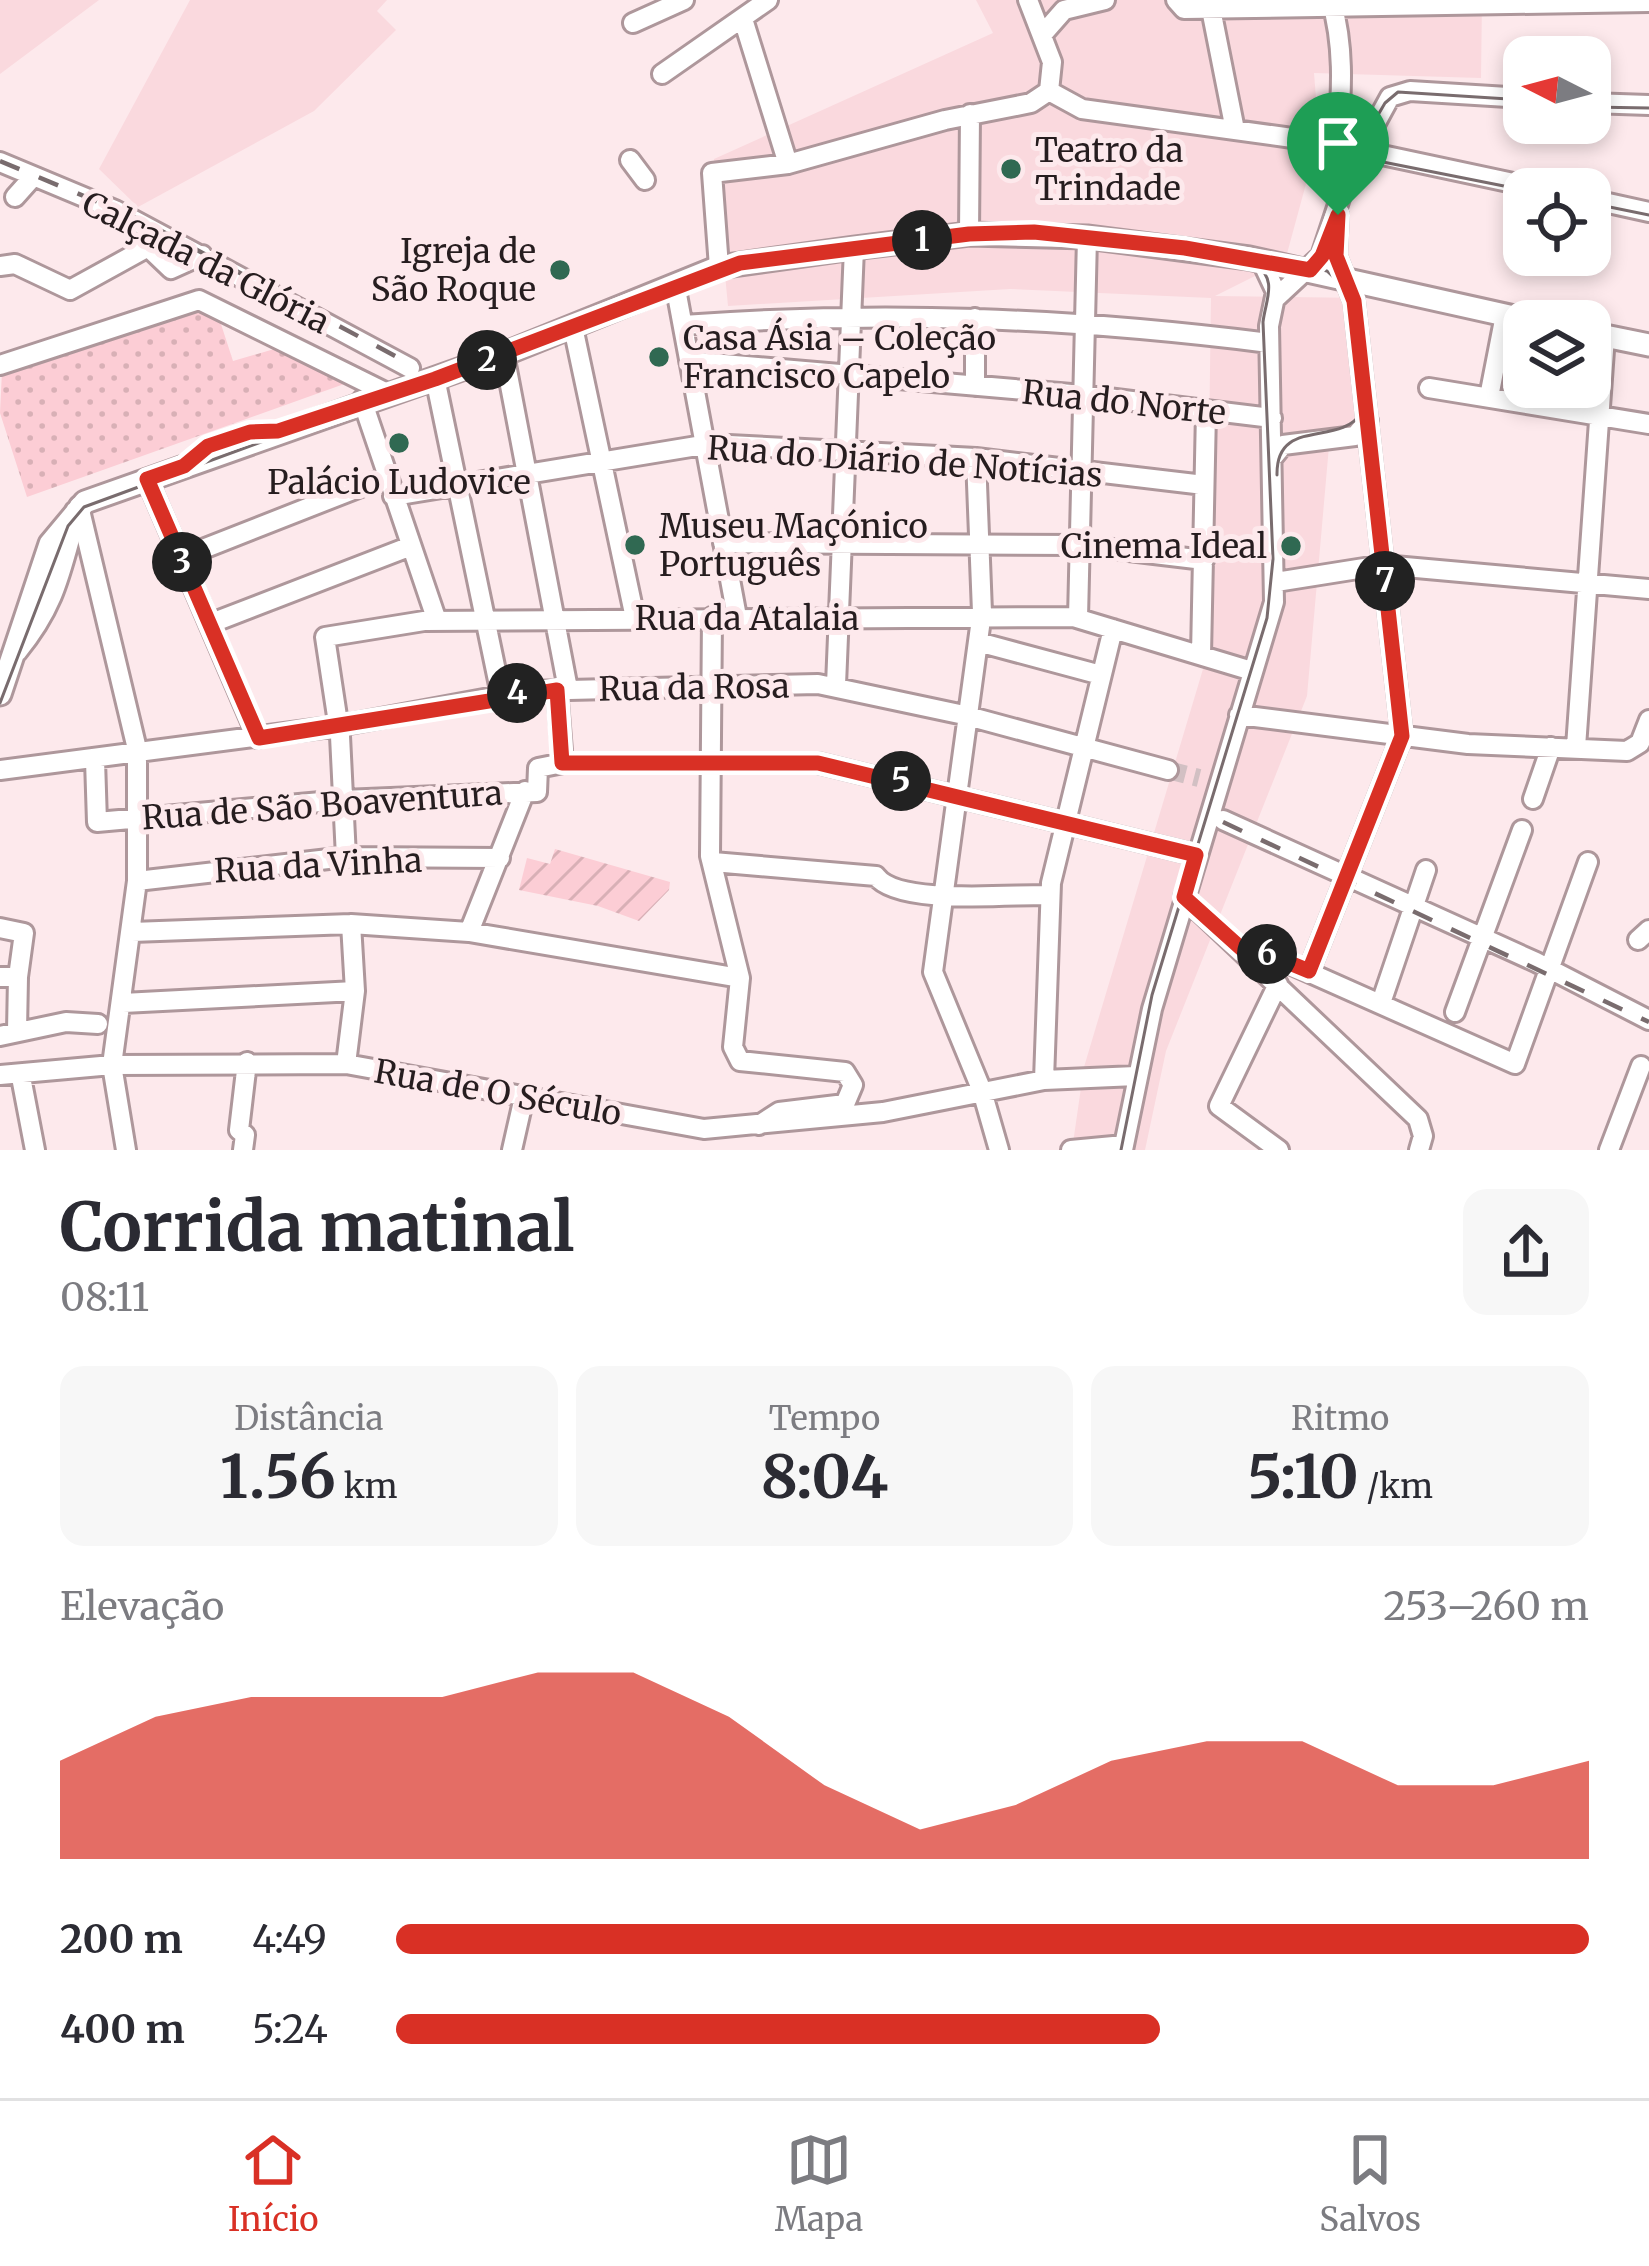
<!DOCTYPE html>
<html lang="pt">
<meta charset="utf-8">
<style>
:root{--surface:#fff;--page:#f7f7f7;--text:#2b2b33;--muted:#7c7c81;--line:#e1e1e2;--accent:#d93025}
body{margin:0;font-family:Merriweather,serif;background:var(--page);color:var(--text);height:100vh;display:flex;flex-direction:column;font-size:45px;white-space:nowrap}
*{box-sizing:border-box;margin:0}
p{font-size:39px;color:var(--muted)}
.icon{flex:none;width:66px;height:66px;fill:none;stroke:currentColor;stroke-width:2;stroke-linecap:round;stroke-linejoin:round}
.map{position:relative;height:1150px;overflow:hidden}
.panel{display:flex;flex-direction:column;background:var(--surface);flex:1}
.panel>*{flex:none}
.needle{width:78px;rotate:276deg}
.tools{position:absolute;left:1503px;top:36px;display:grid;gap:24px}
.tools a{display:grid;place-items:center;width:108px;height:108px;border-radius:24px;background:var(--surface);box-shadow:0 6px 18px #0003;font-size:60px}
.pin{position:absolute;display:grid;place-items:center;width:102px;height:102px;color:#fff;margin:-123px -51px;border-radius:50% 50% 50% 0;rotate:-45deg;box-shadow:0 0 12px #0007}
.pin .icon{rotate:45deg}
.km{position:absolute;width:60px;height:60px;margin:-30px;border-radius:50%;background:#222;color:#fff;font-size:33px;line-height:60px;text-align:center}
.round{display:grid;place-items:center;flex:none;width:126px;height:126px;border-radius:24px;background:var(--page)}
.headline{display:flex;align-items:center;justify-content:space-between;height:204px;padding:0 60px}
h1{font-size:66px;font-weight:700;line-height:90px}
.stats{display:grid;grid-template-columns:repeat(3,1fr);gap:18px;height:204px;padding:12px 60px}
.stats div{display:grid;align-content:center;border-radius:24px;background:var(--page);text-align:center}
.stats b{font-size:60px;font-weight:700}
.stats small{font-size:33px;font-weight:400}
.stats p{font-size:33px}
.chart{height:336px;padding:24px 60px}
.chart p{display:flex;justify-content:space-between}
.chart svg{width:100%;height:216px;margin-top:12px;fill:var(--accent);opacity:.7}
ul{padding:0 60px;list-style:none;font-size:39px}
li{display:grid;grid-template-columns:192px 144px 1fr;align-items:center;height:90px}
li i{height:30px;border-radius:15px;background:var(--accent)}
.tabs{display:flex;justify-content:space-around;align-items:center;height:168px;border-top:3px solid var(--line);background:var(--surface);font-size:33px;color:var(--muted)}
.tabs a{display:grid;justify-items:center;gap:6px}
.tabs .on{color:var(--accent)}
.map>svg:first-child{display:block}
</style>
<div class="map">
<svg width="1649" height="1150" viewBox="0 0 1649 1150">
<defs>
<pattern id="grass-dots" width="8" height="8" patternUnits="userSpaceOnUse" patternTransform="scale(3)"><rect width="8" height="8" fill="#fccdd5"/><path d="M2 2h.1M6 6h.1" fill="none" stroke="#d8b0b6" stroke-width="1.8" stroke-linecap="round"/></pattern>
<pattern id="garden-furrows" width="10" height="10" patternUnits="userSpaceOnUse" patternTransform="scale(3)"><rect width="10" height="10" fill="#fccdd5"/><path d="M-1 1l2-2M0 10L10 0M9 11l2-2" fill="none" stroke="#d8b0b6"/></pattern>
</defs>
<rect width="100%" height="100%" fill="#fde9ec"/>
<!-- built -->
<path fill="#fad9de" d="M0 0H99L0 74Z
M190 0H387L377 11 396 30 314 111 138 207 99 169Z
M976 0H1482L1481 78 1314 73 1319 136 1285 261 1215 296 1364 298 1378 436 1329 446 1307 696 1166 1051 1145 1150H1072L1084 1067 1206 659 1211 298 1010 289 728 306 714 159 993 33Z"/>
<!-- grass -->
<path fill="url(#grass-dots)" d="M198 307 219 318 233 361 281 347 347 383 27 497 0 413 2 371Z"/>
<!-- garden -->
<path fill="url(#garden-furrows)" d="M555 849 670 882 669 890 639 921 598 906 519 890 527 858 550 864Z"/>
<g fill="none" stroke-linecap="round" stroke-linejoin="round">
<!-- minor-tunnel -->
<path stroke="#d2c0c3" stroke-width="18" stroke-dasharray="18 9" stroke-linecap="butt" d="M1168 770 1199 778"/>
<defs>
<path id="minor" d="M1028 0 1052 62 1049 91
M1176 0 1184 9 1649 2
M1331 0C1344 44 1342 88 1338 136
M1211 9 1235 130
M743 19 788 164
M633 23 684 0
M1042 35 1064 10 1105 0
M662 74 768 0
M1049 91 1082 109 1321 142 1541 189
M1590 103 1649 105
M630 160 645 180
M0 162 115 210 410 368
M15 197 32 178
M1590 199 1649 212
M969 234 970 114
M0 266 15 264 70 290 148 247 171 269 202 255
M719 267 712 173 788 164 945 120 1031 103 1049 91
M675 284 737 617
M1276 298 1321 256 1348 174 1390 97 1410 91 1524 98
M975 318V386
M683 325C884 310 1070 318 1269 343
M573 327 635 618
M504 354 568 689
M689 361 1083 395 1272 418
M0 365 199 300 385 392
M435 378 501 695
M1429 388 1649 424
M1489 397 1505 315
M362 400 437 621
M1274 456 1283 445 1355 436 1368 421
M976 458 982 612 933 972 982 1091 999 1150
M147 479 258 738
M393 496 709 444 976 458 1204 485
M79 506 137 749V881L112 1065 126 1150
M723 543 1079 545 1204 560
M180 558 386 477
M1276 582 1383 565 1649 589
M712 617 710 856 740 978 733 1047 740 1061 845 1072 853 1085 845 1104 779 1112 759 1125
M1078 618 1087 237
M209 624 411 546
M978 642 1101 675
M1201 655 1206 411
M836 685 854 248
M557 690 563 763
M1239 715 1468 744 1627 751 1640 743 1649 720
M1576 747 1605 336
M95 760 97 822 343 800 537 792 538 768 563 763H818L1196 855
M0 770 338 726 528 691 818 684 964 715 1168 770
M1533 799 1551 747
M1223 820 1536 962 1649 1020
M346 857 340 736 325 637 424 621 1073 617 1252 671
M713 862 876 876C898 906 1012 894 1049 895
M137 881 346 857 500 858
M1184 897 1418 1119 1423 1136 1419 1150
M0 928 24 933 18 977H0
M132 932 351 924 469 932 740 978
M469 932 525 791
M1638 940 1649 930
M1243 951 1256 949 1515 1064 1588 862
M1309 971 1402 736 1354 301 1336 256 1338 215
M1278 984 1219 1106 1279 1150
M1383 997 1426 870
M123 1003 355 991
M1455 1012 1522 830
M17 1031 18 977
M0 1036 66 1022 98 1024
M346 1064 355 991 351 924
M0 1075 112 1065 346 1064 704 1129 883 1112 1044 1080 1136 1076
M21 1077 35 1150
M1044 1080 1051 883 1113 629
M243 1150 245 1135 239 1130 247 1062
M512 1150 524 1097
M1071 1150 1124 1145
M1123 1150 1152 1009 1274 602 1269 326 1276 292 1261 260
M1609 1150 1641 1066"/>
<path id="major" d="M1590 333 1649 345
M16 651C56 602 59 570 76 512
M0 694 50 544 85 502 504 354 719 267 854 248 969 234 1087 237 1249 258 1532 321"/>
</defs>
<!-- minor casing -->
<use href="#minor" stroke="#ae979b" stroke-width="24"/>
<!-- major casing -->
<use href="#major" stroke="#ae979b" stroke-width="27"/>
<!-- minor -->
<use href="#minor" stroke="#fff" stroke-width="18"/>
<!-- major -->
<use href="#major" stroke="#fff" stroke-width="21"/>
<!-- tram -->
<path stroke="#796c6e" stroke-width="3" d="M1590 107 1649 108
M1343 175 1385 103 1398 92 1524 100
M1590 203 1649 215
M1244 253 1327 271 1344 287
M1277 475C1276 417 1338 447 1362 413 1375 330 1304 248 1357 170L1383 162 1524 190
M0 703 68 526 84 507 729 270 1000 236 1099 241 1255 263C1278 281 1266 298 1263 322L1273 559 1267 618 1152 995 1121 1150"/>
<!-- rail -->
<path stroke="#796c6e" stroke-width="4.5" stroke-dasharray="21 21" stroke-linecap="butt" d="M0 161 141 220 412 365
M1223 822 1649 1022"/>
</g>
<g fill="none" stroke-linecap="round" stroke-linejoin="round">
<defs>
<path id="route" d="M1338 215 1336 256 1354 301 1402 736 1309 971 1256 949 1244 951 1184 897 1196 855 818 763H562L557 690 259 738 147 479 184 466 208 446 250 432 278 431 435 379 740 263 969 234 1034 232 1185 248 1310 270 1322 256Z"/>
</defs>
<!-- route casing -->
<use href="#route" stroke="#fff" stroke-width="24"/>
<!-- route -->
<use href="#route" stroke="#d93025" stroke-width="15"/>
</g>
<!-- markers -->
<g fill="#306952" stroke="#fde9ec" stroke-width="4.5">
<circle cx="1011" cy="169" r="12"/>
<circle cx="560" cy="270" r="12"/>
<circle cx="659" cy="357" r="12"/>
<circle cx="399" cy="443" r="12"/>
<circle cx="635" cy="545" r="12"/>
<circle cx="1291" cy="546" r="12"/>
</g>
<g text-anchor="middle" stroke-width="10" stroke-linejoin="round" paint-order="stroke">
<!-- poi labels -->
<g font-size="33" fill="#261d1f" stroke="#fde9ec" text-anchor="start">
<text x="1035" y="162">Teatro da<tspan x="1035" dy="38">Trindade</tspan></text>
<text x="536" y="263" text-anchor="end">Igreja de<tspan x="536" dy="38">São Roque</tspan></text>
<text x="683" y="350">Casa Ásia – Coleção<tspan x="683" dy="38">Francisco Capelo</tspan></text>
<text x="399" y="494" text-anchor="middle">Palácio Ludovice</text>
<text x="659" y="538">Museu Maçónico<tspan x="659" dy="38">Português</tspan></text>
<text x="1267" y="558" text-anchor="end">Cinema Ideal</text>
</g>
<!-- street labels -->
<g font-size="33" fill="#261d1f" stroke="#fde9ec">
<text transform="translate(206 262) rotate(27)" y="12">Calçada da Glória</text>
<text transform="translate(1124 402) rotate(6)" y="12">Rua do Norte</text>
<text transform="translate(905 461) rotate(4)" y="12">Rua do Diário de Notícias</text>
<text x="747" y="630">Rua da Atalaia</text>
<text transform="translate(694 687) rotate(-1)" y="12">Rua da Rosa</text>
<text transform="translate(322 805) rotate(-4)" y="12">Rua de São Boaventura</text>
<text transform="translate(318 865) rotate(-3)" y="12">Rua da Vinha</text>
<text transform="translate(498 1092) rotate(10)" y="12">Rua de O Século</text>
</g>
</g>
</svg>
<div class="tools">
<a><svg class="needle" viewBox="-14 -14 28 28"><path d="M0-13l5 13h-10z" fill="#e53935"/><path d="M0 13l5-13h-10z" fill="#7c7c81"/></svg></a>
<a><svg class="icon" aria-label="locate" viewBox="0 0 24 24"><circle cx="12" cy="12" r="6"/><path d="M12 2v4M12 18v4M2 12h4M18 12h4"/></svg></a>
<a><svg class="icon" aria-label="layers" viewBox="0 0 24 24"><path d="M12 4l9 5-9 5-9-5zM3 14l9 5 9-5"/></svg></a>
</div>
<div class="pin" style="left:1338px;top:215px;background:#1e9e55"><svg class="icon" aria-label="arrive" viewBox="0 0 24 24"><path d="M6 21V4h12l-3 4 3 4H6"/></svg></div>
<b class="km" style="left:922px;top:240px">1</b>
<b class="km" style="left:487px;top:360px">2</b>
<b class="km" style="left:182px;top:562px">3</b>
<b class="km" style="left:517px;top:693px">4</b>
<b class="km" style="left:901px;top:781px">5</b>
<b class="km" style="left:1267px;top:954px">6</b>
<b class="km" style="left:1385px;top:581px">7</b>
</div>
<section class="panel">
<div class="headline"><div><h1>Corrida matinal</h1><p>08:11</p></div><a class="round"><svg class="icon" aria-label="share" viewBox="0 0 24 24"><path d="M12 15V3M7 8l5-5 5 5M5 13v7h14v-7"/></svg></a></div>
<div class="stats">
<div><p>Distância</p><b>1.56<small> km</small></b></div>
<div><p>Tempo</p><b>8:04</b></div>
<div><p>Ritmo</p><b>5:10<small> /km</small></b></div>
</div>
<div class="chart"><p><span>Elevação</span>253–260 m</p>
<svg viewBox="0 0 160 44" preserveAspectRatio="none"><path d="M0 44V24L10 15L20 11L30 11L40 11L50 6L60 6L70 15L80 29L90 38L100 33L110 24L120 20L130 20L140 29L150 29L160 24V44z"/></svg>
</div>
<ul>
<li><b>200 m</b>4:49<i style="width:100%"></i></li>
<li><b>400 m</b>5:24<i style="width:64%"></i></li>
</ul>
</section>
<nav class="tabs">
<a class="on"><svg class="icon" aria-label="home" viewBox="0 0 24 24"><path d="M3 11l9-7 9 7M6 9v11h12V9"/></svg>Início</a>
<a><svg class="icon" aria-label="map" viewBox="0 0 24 24"><path d="M3 6l6-2 6 2 6-2v14l-6 2-6-2-6 2zM9 4v14M15 6v14"/></svg>Mapa</a>
<a><svg class="icon" aria-label="saved" viewBox="0 0 24 24"><path d="M7 4h10v16l-5-4-5 4z"/></svg>Salvos</a>
</nav>
